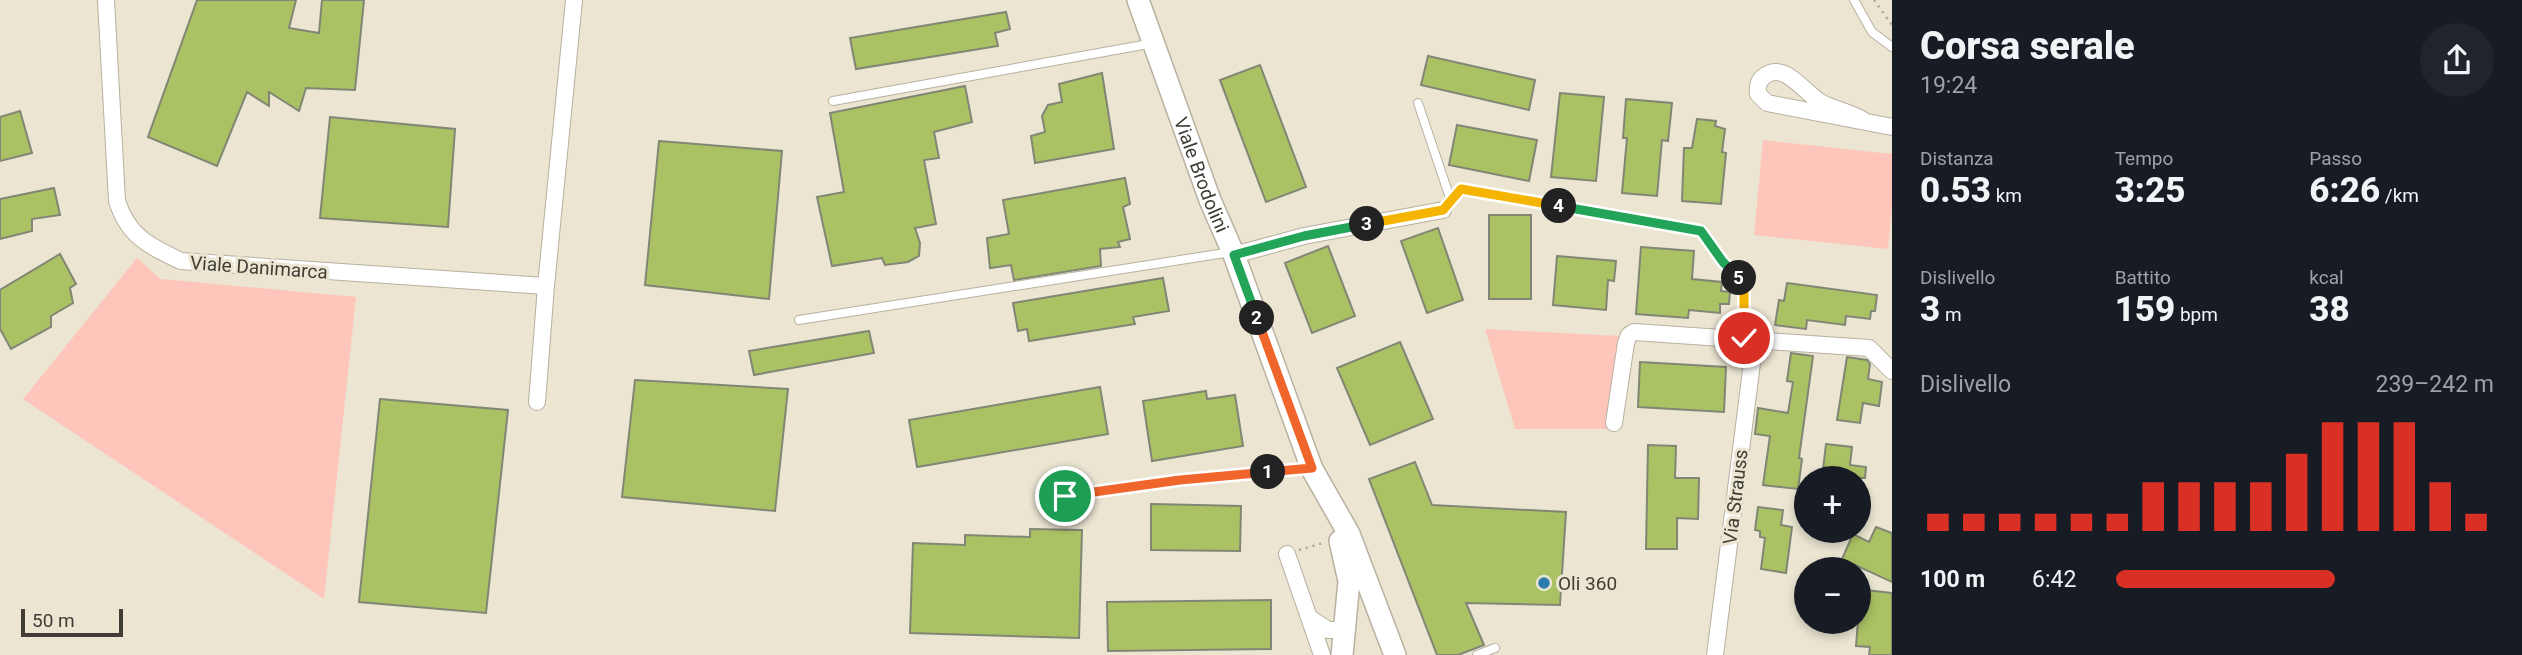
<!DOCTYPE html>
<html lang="it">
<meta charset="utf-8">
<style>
:root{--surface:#171b24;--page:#20242c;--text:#f1f3f6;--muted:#9ea1a6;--accent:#d93025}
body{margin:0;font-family:Roboto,sans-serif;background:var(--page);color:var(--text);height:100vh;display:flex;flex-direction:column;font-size:26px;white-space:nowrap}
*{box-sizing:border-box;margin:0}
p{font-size:23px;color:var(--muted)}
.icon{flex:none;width:38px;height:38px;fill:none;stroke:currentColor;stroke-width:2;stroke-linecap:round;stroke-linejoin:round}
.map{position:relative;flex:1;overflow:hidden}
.sheet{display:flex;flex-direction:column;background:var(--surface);width:630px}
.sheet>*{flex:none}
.controls{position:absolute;left:1794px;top:466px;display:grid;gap:14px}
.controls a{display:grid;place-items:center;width:77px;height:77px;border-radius:50%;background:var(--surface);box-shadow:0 4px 10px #0003;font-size:35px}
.scale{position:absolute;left:21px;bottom:18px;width:102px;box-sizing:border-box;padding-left:7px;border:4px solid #3f3d35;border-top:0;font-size:19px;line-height:24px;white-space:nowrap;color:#3f3d35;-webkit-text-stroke:5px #ebe5d2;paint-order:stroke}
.pin{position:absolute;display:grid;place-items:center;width:60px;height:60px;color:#fff;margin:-30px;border:4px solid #fff;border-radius:50%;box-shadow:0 2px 7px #0007}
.km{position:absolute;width:35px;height:35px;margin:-18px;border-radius:50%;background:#222;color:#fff;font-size:19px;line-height:35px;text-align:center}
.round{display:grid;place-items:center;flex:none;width:74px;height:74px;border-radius:37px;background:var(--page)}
.head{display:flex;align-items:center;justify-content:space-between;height:119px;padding:0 28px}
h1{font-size:38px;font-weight:800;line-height:52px}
.metrics{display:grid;grid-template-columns:repeat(3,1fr);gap:10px;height:119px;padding:7px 28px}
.metrics div{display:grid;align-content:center}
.metrics b{font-size:35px;font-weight:800}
.metrics small{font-size:19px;font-weight:400}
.metrics p{font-size:19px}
.chart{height:196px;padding:14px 28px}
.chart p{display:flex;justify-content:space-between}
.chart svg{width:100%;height:126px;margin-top:7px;stroke:var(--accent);stroke-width:6}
ul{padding:0 28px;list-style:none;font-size:23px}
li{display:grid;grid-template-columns:112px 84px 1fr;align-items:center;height:52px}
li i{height:18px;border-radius:9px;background:var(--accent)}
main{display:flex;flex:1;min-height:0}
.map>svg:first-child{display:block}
</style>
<main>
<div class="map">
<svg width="1892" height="655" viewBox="0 0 1892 655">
<rect width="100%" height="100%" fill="#ebe5d2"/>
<!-- green -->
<path fill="#fec6bb" d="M1763 140 1892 154V205L1888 249 1754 235Z
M137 258 161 279 356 297 324 599 23 399Z
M1485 329 1620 336 1607 429H1515Z"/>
<!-- building -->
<path fill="#aac263" stroke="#818675" stroke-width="2" d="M197 0H296L289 28 319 33 322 0H364L355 90 306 88 299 111 269 92V106L247 92 217 166 148 137Z
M1006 12 1010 29 995 33 998 46 856 69 850 38Z
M1428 56 1535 80 1529 110 1421 85Z
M1260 65 1306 187 1266 202 1220 80Z
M1102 73 1114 149 1035 163 1031 136 1045 132 1042 116 1048 105 1062 102 1059 84Z
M965 86 972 122 934 132 939 158 924 160 936 224 915 228 920 243 919 256 908 262 885 265 882 258 832 266 817 197 844 192 830 113Z
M1560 93 1604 97 1596 181 1551 177Z
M1626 99 1672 103 1668 141 1662 140 1657 196 1622 193 1627 138H1623Z
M20 111 32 153 0 161V117Z
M330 117 455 129 448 227 320 218Z
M1697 119 1716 121 1715 126 1725 129 1722 152 1726 153 1721 204 1682 201 1684 148H1692Z
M1457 125 1537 140 1529 181 1449 165Z
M659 141 782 151 769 299 645 285Z
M1125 178 1130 204 1123 207 1130 239 1118 242 1120 247 1100 249 1101 266 1014 280 1011 265 990 268 987 238 1009 234 1003 200Z
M54 188 60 215 32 219V231L0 239V199Z
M1489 215H1531V299H1489Z
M1438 228 1463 300 1427 313 1401 241Z
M1328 246 1355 316 1312 333 1285 263Z
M1641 247 1694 251 1692 279 1722 282 1721 291 1730 292 1729 304H1720V313L1689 310 1688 318 1636 314Z
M60 254 76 284 70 288 73 303 51 316V327L11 349 0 329V290Z
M1557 256 1616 261 1614 281 1608 280 1606 310 1553 305Z
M1163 278 1169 311 1133 317 1135 324 1029 341 1027 329 1018 331 1013 303Z
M1787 283 1877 295 1875 311H1871L1870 319 1846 316 1845 325 1807 320 1806 329 1775 325 1779 300 1784 301Z
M869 331 874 353 754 375 749 351Z
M1400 342 1433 419 1370 445 1337 368Z
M1791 353 1813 356 1799 458 1802 459 1798 489 1763 485 1770 436 1755 434 1758 408 1788 413 1793 382 1787 381Z
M1847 357 1867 360 1870 364 1868 379 1882 382 1879 406 1863 403 1860 423 1837 420Z
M1640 362 1726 367 1724 412 1638 407Z
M635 380 788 389 775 511 622 497Z
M1100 387 1108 434 917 467 909 420Z
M1206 391 1207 399 1235 395 1243 446 1152 461 1143 401Z
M380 399 508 410 486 613 359 602Z
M1826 444 1852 447 1850 465 1866 467 1865 478H1822Z
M1648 445 1676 446 1675 478H1699L1698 519 1677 518V549H1646Z
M1415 462 1432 505 1566 512 1560 605 1466 603 1484 645 1458 655H1437L1369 479Z
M1151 504 1241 506 1240 551 1151 550Z
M1758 507 1783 510 1781 525 1792 527 1786 573 1761 569 1765 538 1760 537V531L1755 530Z
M1876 527 1892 533V582L1842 559 1853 534 1869 542Z
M1030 529 1082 530 1079 638 910 633 913 543 965 545V535L1030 537Z
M1866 590 1892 593V655H1869L1870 647 1856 646 1858 621 1862 620Z
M1271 600V649L1108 651 1107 602Z"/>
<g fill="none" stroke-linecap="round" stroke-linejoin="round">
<defs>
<path id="lane" d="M1854 0 1872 32 1892 47
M833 101 1154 43
M1418 103 1451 201
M1443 210 1461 189 1701 231 1723 262 1744 283V338
M799 320 1231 252
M1065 496 1180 480 1309 469
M1477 655 1495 648"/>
<path id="street" d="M106 0 117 201C128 236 149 246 181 261L546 286
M1863 120C1850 112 1836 110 1822 103 1806 95 1786 62 1766 75 1759 79 1757 86 1758 94L1767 103 1892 127
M1234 255 1304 236 1443 210
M537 402 546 286 574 0
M1614 423 1626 343 1629 335 1634 332 1869 348 1892 371
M1287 554 1322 655
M1310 618 1328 630H1344
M1715 655 1755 339"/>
<g id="secondary">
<path id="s1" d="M1138 0 1210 200 1234 255 1312 469 1349 534 1395 655"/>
<path d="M1340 541 1349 581 1342 655"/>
</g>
</defs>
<!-- lane casing -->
<use href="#lane" stroke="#b8b1a0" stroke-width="10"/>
<!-- street casing -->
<use href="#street" stroke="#b8b1a0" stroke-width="18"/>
<!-- secondary casing -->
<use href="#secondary" stroke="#b8b1a0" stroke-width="24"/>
<!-- path -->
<path stroke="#aba798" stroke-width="2.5" stroke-dasharray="2 5" stroke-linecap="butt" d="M1874 0 1892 25
M1299 550 1323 543"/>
<!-- lane -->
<use href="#lane" stroke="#fff" stroke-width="8"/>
<!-- street -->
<use href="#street" stroke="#fff" stroke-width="16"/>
<!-- secondary -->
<use href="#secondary" stroke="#fff" stroke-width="21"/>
</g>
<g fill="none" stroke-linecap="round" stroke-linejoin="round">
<defs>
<path id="split-1" d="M1065 496 1180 480 1268 472"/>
<path id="split-2" d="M1257 318 1312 468 1268 472"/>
<path id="split-3" d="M1257 318 1234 255 1304 236 1367 224"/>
<path id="split-4" d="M1367 224 1443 210 1461 189 1559 206"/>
<path id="split-5" d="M1559 206 1701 231 1723 262 1739 278"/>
<path id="split-6" d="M1739 278 1744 283V338"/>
</defs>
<!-- split-1 casing -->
<use href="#split-1" stroke="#fff" stroke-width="14"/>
<!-- split-2 casing -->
<use href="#split-2" stroke="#fff" stroke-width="14"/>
<!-- split-3 casing -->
<use href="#split-3" stroke="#fff" stroke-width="14"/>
<!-- split-4 casing -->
<use href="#split-4" stroke="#fff" stroke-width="14"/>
<!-- split-5 casing -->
<use href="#split-5" stroke="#fff" stroke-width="14"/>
<!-- split-6 casing -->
<use href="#split-6" stroke="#fff" stroke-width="14"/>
<!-- split-1 -->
<use href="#split-1" stroke="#f0652b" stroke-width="9"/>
<!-- split-2 -->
<use href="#split-2" stroke="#f0652b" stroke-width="9"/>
<!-- split-3 -->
<use href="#split-3" stroke="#22a559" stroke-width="9"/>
<!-- split-4 -->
<use href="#split-4" stroke="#f5b400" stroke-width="9"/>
<!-- split-5 -->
<use href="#split-5" stroke="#22a559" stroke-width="9"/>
<!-- split-6 -->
<use href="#split-6" stroke="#f5b400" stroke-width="9"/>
</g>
<!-- markers -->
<circle fill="#2d7aac" stroke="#ebe5d2" stroke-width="2.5" cx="1544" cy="583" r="7"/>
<g text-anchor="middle" stroke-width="6" stroke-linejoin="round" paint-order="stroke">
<!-- street labels -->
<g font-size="19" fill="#3f3d35" stroke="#ebe5d2">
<text dy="7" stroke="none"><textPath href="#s1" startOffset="186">Viale Brodolini</textPath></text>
<text transform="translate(259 267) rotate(4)" y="7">Viale Danimarca</text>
<text transform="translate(1735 497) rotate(-83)" y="7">Via Strauss</text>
</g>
<!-- poi labels -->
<g font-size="19" fill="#3f3d35" stroke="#ebe5d2" text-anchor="start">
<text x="1558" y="590">Oli 360</text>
</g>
</g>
</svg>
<div class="controls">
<a>+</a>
<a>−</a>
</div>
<div class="scale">50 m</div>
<div class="pin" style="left:1065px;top:496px;background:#1e9e55"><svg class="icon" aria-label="arrive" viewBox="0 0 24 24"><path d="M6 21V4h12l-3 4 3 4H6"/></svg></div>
<div class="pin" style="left:1744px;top:338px;background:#d93025"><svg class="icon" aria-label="check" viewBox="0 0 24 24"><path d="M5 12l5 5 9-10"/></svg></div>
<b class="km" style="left:1268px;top:472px">1</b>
<b class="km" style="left:1257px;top:318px">2</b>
<b class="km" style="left:1367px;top:224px">3</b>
<b class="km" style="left:1559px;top:206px">4</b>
<b class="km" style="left:1739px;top:278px">5</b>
</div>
<section class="sheet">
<div class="head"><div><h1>Corsa serale</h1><p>19:24</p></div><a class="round"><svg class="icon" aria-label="share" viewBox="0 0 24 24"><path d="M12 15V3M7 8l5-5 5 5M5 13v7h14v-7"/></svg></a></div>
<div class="metrics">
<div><p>Distanza</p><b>0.53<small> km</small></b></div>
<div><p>Tempo</p><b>3:25</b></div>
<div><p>Passo</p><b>6:26<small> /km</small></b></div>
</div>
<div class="metrics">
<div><p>Dislivello</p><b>3<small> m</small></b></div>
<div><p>Battito</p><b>159<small> bpm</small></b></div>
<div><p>kcal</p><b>38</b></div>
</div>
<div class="chart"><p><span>Dislivello</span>239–242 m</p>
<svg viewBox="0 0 160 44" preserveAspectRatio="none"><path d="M5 44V38M15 44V38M25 44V38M35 44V38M45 44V38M55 44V38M65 44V27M75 44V27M85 44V27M95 44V27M105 44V17M115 44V6M125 44V6M135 44V6M145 44V27M155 44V38"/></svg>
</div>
<ul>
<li><b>100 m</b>6:42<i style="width:58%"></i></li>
</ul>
</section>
</main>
